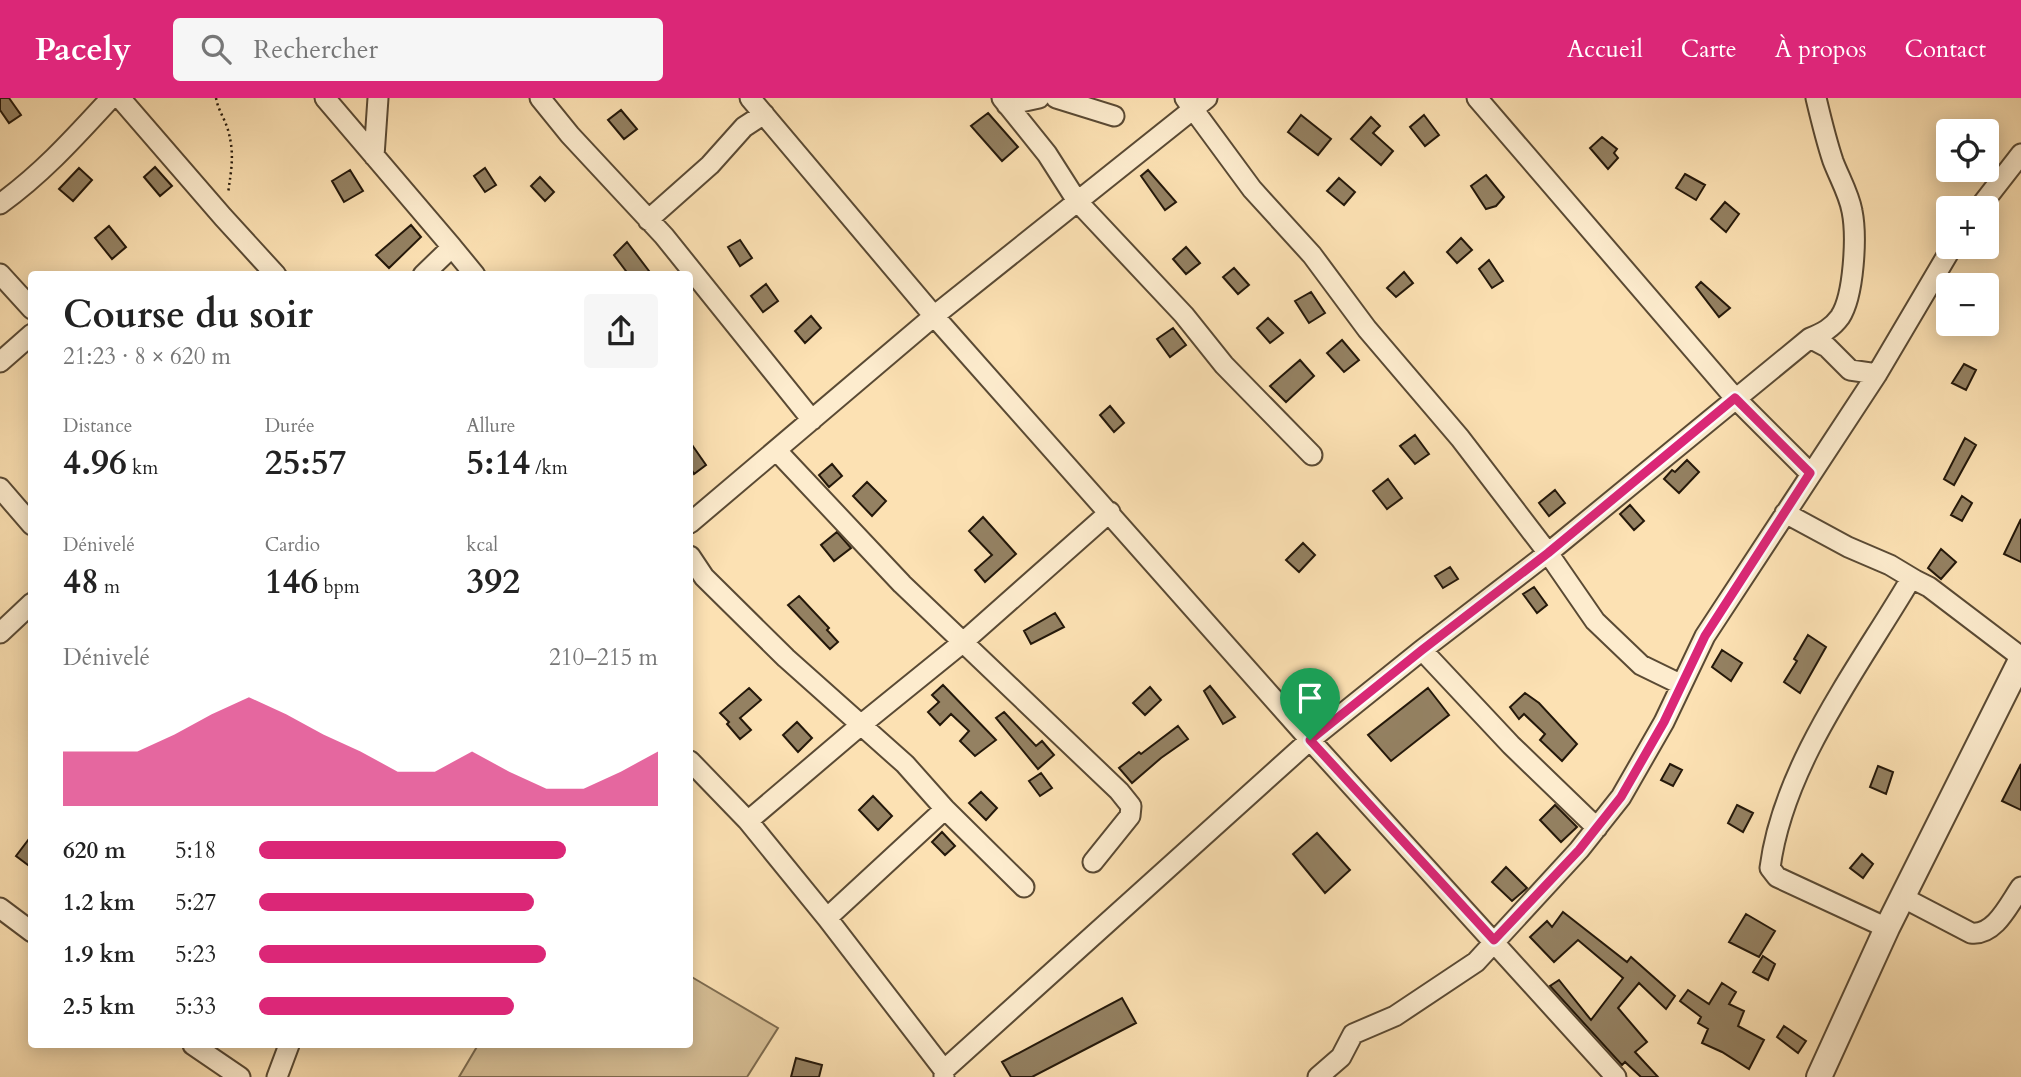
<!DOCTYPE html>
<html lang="fr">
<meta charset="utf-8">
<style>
:root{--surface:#fff;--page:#f6f6f6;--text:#222;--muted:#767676;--accent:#db2777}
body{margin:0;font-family:Cardo,serif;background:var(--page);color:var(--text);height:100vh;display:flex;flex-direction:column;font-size:26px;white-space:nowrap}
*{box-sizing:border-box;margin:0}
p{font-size:23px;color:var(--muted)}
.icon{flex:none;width:38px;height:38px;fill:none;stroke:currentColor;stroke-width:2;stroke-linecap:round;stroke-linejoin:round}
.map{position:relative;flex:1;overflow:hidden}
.panel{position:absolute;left:28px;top:173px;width:665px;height:777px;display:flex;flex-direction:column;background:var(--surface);border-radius:7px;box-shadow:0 4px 18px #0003}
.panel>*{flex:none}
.tools{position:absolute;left:1936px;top:21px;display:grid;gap:14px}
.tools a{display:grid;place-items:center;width:63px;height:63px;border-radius:7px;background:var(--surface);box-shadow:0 4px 18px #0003;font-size:35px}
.pin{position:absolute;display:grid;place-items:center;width:60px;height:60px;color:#fff;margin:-72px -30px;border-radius:50% 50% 50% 0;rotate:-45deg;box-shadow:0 0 7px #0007}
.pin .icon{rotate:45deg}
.round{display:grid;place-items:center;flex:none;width:74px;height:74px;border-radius:7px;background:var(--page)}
.summary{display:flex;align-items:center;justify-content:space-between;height:119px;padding:0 35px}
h1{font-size:38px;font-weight:600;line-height:52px}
.stats{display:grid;grid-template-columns:repeat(3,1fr);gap:10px;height:119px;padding:7px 35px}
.stats div{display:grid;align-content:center}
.stats b{font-size:35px;font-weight:600}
.stats small{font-size:19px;font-weight:400}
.stats p{font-size:19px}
.chart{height:196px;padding:14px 35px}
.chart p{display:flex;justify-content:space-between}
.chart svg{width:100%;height:126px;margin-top:7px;fill:var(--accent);opacity:.7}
ul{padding:0 35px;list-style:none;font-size:23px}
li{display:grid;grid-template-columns:112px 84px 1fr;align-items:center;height:52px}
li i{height:18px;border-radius:9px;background:var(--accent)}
header{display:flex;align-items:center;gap:42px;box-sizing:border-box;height:98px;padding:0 35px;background:var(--accent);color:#fff}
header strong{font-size:33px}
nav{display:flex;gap:38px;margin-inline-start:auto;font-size:24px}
.search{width:490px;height:63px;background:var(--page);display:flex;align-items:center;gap:18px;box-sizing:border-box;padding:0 24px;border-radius:7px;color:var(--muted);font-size:26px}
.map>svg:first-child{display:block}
</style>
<header>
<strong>Pacely</strong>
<div class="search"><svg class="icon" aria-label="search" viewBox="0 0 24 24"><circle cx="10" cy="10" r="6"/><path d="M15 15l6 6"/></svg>Rechercher</div>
<nav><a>Accueil</a><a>Carte</a><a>À propos</a><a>Contact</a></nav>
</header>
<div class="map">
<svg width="2021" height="979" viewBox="0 0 2021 979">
<rect width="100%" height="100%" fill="#fce1b3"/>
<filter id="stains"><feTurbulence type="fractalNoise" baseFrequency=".00286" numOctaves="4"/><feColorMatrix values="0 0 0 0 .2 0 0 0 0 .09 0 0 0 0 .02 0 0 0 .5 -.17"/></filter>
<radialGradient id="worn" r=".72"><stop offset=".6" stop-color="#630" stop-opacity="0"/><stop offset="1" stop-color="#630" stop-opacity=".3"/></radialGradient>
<!-- grass -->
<path fill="#d7bf96" stroke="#7e6c50" stroke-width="2" d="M690 878 778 930 747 979H459L478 947H690Z"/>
<!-- building -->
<path fill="#948162" stroke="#24180a" stroke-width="2" d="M0 0H9L21 17 9 25 0 12Z
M621 12 637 31 624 41 608 22Z
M988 15 1018 49 1002 63 971 28Z
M1301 17 1331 41 1318 57 1288 34Z
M1424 17 1439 37 1425 48 1410 29Z
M1371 19 1380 28 1373 35 1393 53 1381 67 1351 41Z
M1602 39 1617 51 1614 55 1618 60 1608 71 1590 50Z
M155 69 172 88 160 98 144 79Z
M79 70 92 82 73 103 59 91Z
M485 70 496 87 485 94 474 78Z
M350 72 363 93 344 104 332 83Z
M1148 72 1176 104 1165 112 1141 78Z
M1685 76 1705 87 1696 102 1676 90Z
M1486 77 1504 99 1496 108 1486 111 1471 88Z
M540 79 554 94 545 103 531 88Z
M1339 80 1355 94 1344 107 1327 93Z
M1725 104 1739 116 1726 134 1711 121Z
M411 127 421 139 389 170 376 157Z
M109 128 126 149 112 161 95 140Z
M1461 140 1472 152 1457 165 1447 154Z
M740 142 752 160 740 168 728 149Z
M627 144 652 177H629L614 157Z
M1186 149 1200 165 1186 176 1173 161Z
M1489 162 1503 183 1492 190 1479 171Z
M1234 170 1249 187 1238 196 1223 179Z
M1404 174 1413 185 1396 199 1387 190Z
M1701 184 1730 210 1719 219 1696 189Z
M766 186 778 203 763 214 751 198Z
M1311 194 1325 215 1309 225 1295 203Z
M811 218 821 230 805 245 795 233Z
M1268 220 1283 235 1270 245 1257 230Z
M1173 230 1186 247 1170 259 1157 241Z
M1342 242 1359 262 1344 274 1327 255Z
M1300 262 1314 278 1286 304 1270 288Z
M1964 266 1976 272 1966 292 1952 285Z
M1110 308 1124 325 1114 334 1100 317Z
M1415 337 1429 356 1415 366 1400 348Z
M1965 340 1976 347 1954 387 1944 381Z
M690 344 706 367 694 376 690 369Z
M1687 362 1699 374 1679 395 1664 381 1672 372 1675 374Z
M832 366 842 378 829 389 819 377Z
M1388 381 1402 400 1387 411 1373 393Z
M867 384 886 403 872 418 853 398Z
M1555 392 1565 405 1549 418 1539 405Z
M1962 398 1972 405 1962 423 1951 417Z
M1630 407 1644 423 1634 432 1620 416Z
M983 419 1016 456 985 484 975 472 992 457 969 433Z
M2021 421V464L2004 456Z
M837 434 851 450 834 463 821 447Z
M1303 445 1315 457 1299 474 1286 462Z
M1941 451 1956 464 1941 481 1928 470Z
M1450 469 1458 481 1443 490 1435 478Z
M1534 489 1547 507 1537 515 1523 496Z
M799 498 829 530 827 532 838 544 830 551 788 507Z
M1055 515 1064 529 1031 546 1024 533Z
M1808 537 1826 549 1800 595 1784 584 1797 563 1794 561Z
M1722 552 1742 565 1731 583 1712 569Z
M943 587 996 642 975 658 960 643 969 633 951 616 940 627 928 614 939 604 932 597Z
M1210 588 1235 619 1223 626 1204 593Z
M1150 589 1161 602 1145 617 1133 605Z
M749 590 761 602 740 620 751 632 740 641 727 626 729 624 720 615Z
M1428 590 1449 617 1391 663 1368 637Z
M1525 595 1539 605 1577 646 1562 663 1540 642 1545 636 1524 616 1519 621 1510 609Z
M1004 614 1036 648 1042 643 1054 657 1038 671 996 620Z
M797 624 812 640 798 654 783 637Z
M1178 628 1188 641 1161 660 1132 685 1119 670 1139 654 1141 656Z
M1670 666 1682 672 1673 688 1661 682Z
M2021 666V712L2002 703Z
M1878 668 1893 674 1886 696 1870 689Z
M1041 675 1052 690 1040 698 1029 683Z
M981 694 997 710 986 722 969 705Z
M873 698 892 718 878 732 859 712Z
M1555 707 1577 729 1561 744 1540 722Z
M1737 707 1753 715 1743 734 1728 725Z
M942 734 955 748 945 757 932 744Z
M1317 735 1350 772 1325 795 1293 756Z
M32 737V770L16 758Z
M1862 756 1873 766 1863 780 1850 770Z
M1506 769 1527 790 1512 803 1492 784Z
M1563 814 1627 864 1631 859 1675 898 1666 911 1639 885 1618 910 1647 944 1635 954 1658 979H1641L1625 964 1622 967 1550 888 1559 882 1591 922 1623 880 1578 842 1554 864 1530 839 1547 823 1552 829Z
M1746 816 1775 833 1759 859 1729 844Z
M1763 858 1775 866 1768 882 1753 874Z
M1722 885 1736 894 1729 906 1744 913 1738 928 1764 942 1749 971 1722 954 1702 945 1708 931 1698 925 1701 919 1680 903 1688 892 1709 906Z
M1122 900 1136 925 1032 979H1011L1002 964Z
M1784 928 1806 943 1798 955 1777 939Z
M796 960 822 967 819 979H791Z"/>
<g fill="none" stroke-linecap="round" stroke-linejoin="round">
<defs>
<path id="minor" d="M120 0 223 119 276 177
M325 0 452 149
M540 0 570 37 664 138 812 322
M750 0 934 218 1310 642 1616 979
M1002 0 1047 56 1077 103 1184 217 1224 267 1312 357
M1056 0 1114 18
M1185 0 1252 91 1312 157 1367 231 1460 340 1548 455 1595 523 1641 567 1680 586
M1477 0 1735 300 1810 375
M1007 7 1039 0
M374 58 378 0
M0 106C43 75 75 39 111 0
M1979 110 2021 56
M648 122 710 67 744 29 764 16
M0 176 32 211
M423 177 452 149 475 177
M1810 240 1827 249 1850 272 1877 276
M0 264 32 236
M776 352 902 486 1119 693 1131 708 1130 718 1093 764
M0 390 32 427
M1785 415 1848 449 1890 467 1915 482
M690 425 934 218 1207 0
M690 458 704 479 786 560 905 666 945 711 1024 789
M0 535 32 505
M1422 552 1511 647 1597 730
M690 663 748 723 827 820 944 972V979
M748 723 862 626 962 545 1110 414
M1902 799 1971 835C1995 838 2009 806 2021 789
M0 810 32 834
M827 820 945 711
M1887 830 1777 779 1770 770C1783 668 1858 570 1909 484L1915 482 1929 489 2021 559
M193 947 240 979
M944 972 1310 642 1422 552 1548 455 1810 240C1823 235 1832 230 1840 219 1854 198 1857 138 1852 113 1849 96 1839 79 1833 63 1826 42 1821 21 1816 0
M277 979 289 947
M1318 979 1341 959 1353 936 1395 918 1476 864 1579 752 1621 699 1664 624 1705 538 1877 276 1952 149"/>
<path id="tertiary" d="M1819 979 1887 830 2021 562"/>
</defs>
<!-- minor casing -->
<use href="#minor" stroke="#5a4a34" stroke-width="23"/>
<!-- tertiary casing -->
<use href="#tertiary" stroke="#5a4a34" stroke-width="28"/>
<!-- path -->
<path stroke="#24180a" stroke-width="2.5" stroke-dasharray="2 3.5" stroke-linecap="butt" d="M216 0C218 12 225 21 228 32 235 57 231 72 228 96"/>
<!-- minor -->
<use href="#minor" stroke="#fdecce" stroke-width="19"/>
<!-- tertiary -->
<use href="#tertiary" stroke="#fdecce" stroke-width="24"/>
</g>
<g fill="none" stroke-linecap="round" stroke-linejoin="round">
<defs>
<path id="route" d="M1735 300 1810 375 1705 538 1664 624 1621 699 1579 752 1494 842 1310 642 1422 552 1548 455Z"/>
</defs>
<!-- route casing -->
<use href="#route" stroke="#fff" stroke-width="14"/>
<!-- route -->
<use href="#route" stroke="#db2777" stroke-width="9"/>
</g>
<rect width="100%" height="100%" filter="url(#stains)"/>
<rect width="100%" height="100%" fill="url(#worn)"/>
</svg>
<div class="tools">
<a><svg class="icon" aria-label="locate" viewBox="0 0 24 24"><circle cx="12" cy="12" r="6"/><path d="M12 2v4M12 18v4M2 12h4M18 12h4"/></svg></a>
<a>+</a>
<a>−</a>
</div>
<div class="pin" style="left:1310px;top:642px;background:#1e9e55"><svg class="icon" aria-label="arrive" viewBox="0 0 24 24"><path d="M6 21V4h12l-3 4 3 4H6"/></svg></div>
<section class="panel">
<div class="summary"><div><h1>Course du soir</h1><p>21:23 · 8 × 620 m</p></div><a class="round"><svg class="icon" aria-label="share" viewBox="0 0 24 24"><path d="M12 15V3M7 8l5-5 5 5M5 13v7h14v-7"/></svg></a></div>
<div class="stats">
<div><p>Distance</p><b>4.96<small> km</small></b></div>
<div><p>Durée</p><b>25:57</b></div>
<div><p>Allure</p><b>5:14<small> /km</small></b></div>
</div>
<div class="stats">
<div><p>Dénivelé</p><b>48<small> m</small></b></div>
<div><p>Cardio</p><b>146<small> bpm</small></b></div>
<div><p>kcal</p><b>392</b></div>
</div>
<div class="chart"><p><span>Dénivelé</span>210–215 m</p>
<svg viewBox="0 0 160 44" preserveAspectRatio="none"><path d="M0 44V25L10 25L20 25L30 19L40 12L50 6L60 12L70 19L80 25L90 32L100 32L110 25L120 32L130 38L140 38L150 32L160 25V44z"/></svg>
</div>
<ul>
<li><b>620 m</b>5:18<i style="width:77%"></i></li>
<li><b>1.2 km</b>5:27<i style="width:69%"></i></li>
<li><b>1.9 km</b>5:23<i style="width:72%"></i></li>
<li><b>2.5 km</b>5:33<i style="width:64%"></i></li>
</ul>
</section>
</div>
